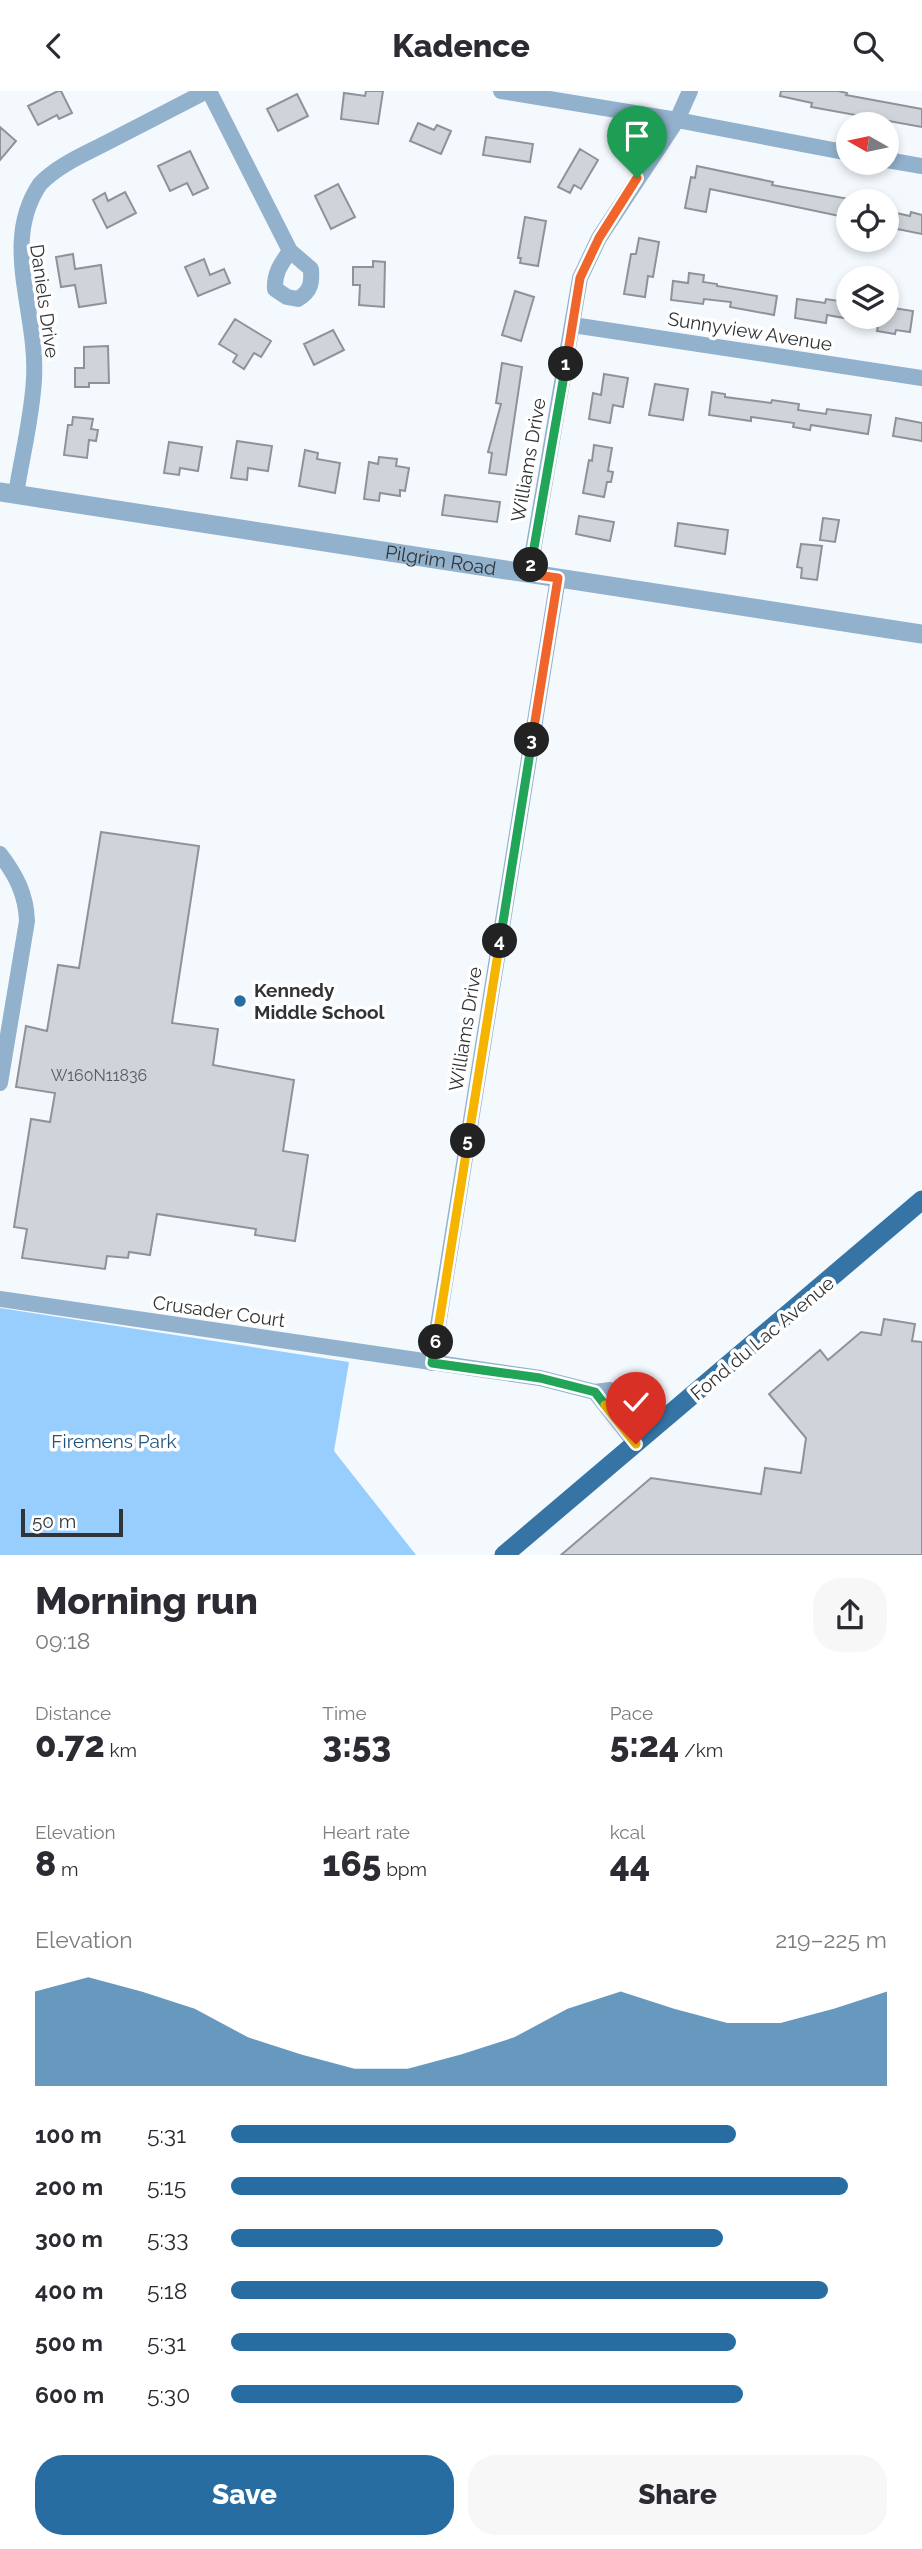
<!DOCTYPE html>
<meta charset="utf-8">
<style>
:root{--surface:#fff;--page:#f7f7f7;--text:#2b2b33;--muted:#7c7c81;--accent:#286da2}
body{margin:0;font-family:Raleway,sans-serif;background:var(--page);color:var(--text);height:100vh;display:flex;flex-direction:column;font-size:26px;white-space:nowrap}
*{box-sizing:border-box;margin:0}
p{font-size:23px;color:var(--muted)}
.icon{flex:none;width:38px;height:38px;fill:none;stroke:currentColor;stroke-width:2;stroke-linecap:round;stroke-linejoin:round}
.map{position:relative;height:1464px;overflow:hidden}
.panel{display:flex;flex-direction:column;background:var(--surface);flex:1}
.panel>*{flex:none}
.needle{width:46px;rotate:279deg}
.buttons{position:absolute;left:836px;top:21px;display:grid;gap:14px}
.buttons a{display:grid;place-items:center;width:63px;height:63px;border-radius:50%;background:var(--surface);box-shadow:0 4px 10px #0003;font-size:35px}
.scale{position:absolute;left:21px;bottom:18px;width:102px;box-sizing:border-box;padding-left:7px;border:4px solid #313436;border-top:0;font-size:19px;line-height:24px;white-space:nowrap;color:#313436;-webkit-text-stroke:5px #fff;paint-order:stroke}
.pin{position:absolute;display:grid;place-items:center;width:60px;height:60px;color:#fff;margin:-72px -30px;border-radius:50% 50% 50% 0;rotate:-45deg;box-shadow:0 0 7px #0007}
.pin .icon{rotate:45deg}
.km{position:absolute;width:35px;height:35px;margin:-18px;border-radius:50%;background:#222;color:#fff;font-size:19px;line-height:35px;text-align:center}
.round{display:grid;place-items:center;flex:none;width:74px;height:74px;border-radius:28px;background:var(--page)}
.summary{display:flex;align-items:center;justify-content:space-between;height:119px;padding:0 35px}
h1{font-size:38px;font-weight:800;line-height:52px}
.figures{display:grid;grid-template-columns:repeat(3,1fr);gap:10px;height:119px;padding:7px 35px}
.figures div{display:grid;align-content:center}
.figures b{font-size:35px;font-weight:800}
.figures small{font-size:19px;font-weight:400}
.figures p{font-size:19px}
.chart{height:196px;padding:14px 35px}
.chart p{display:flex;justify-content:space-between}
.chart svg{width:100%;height:126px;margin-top:7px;fill:var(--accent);opacity:.7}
.cta{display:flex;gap:14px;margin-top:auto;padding:14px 35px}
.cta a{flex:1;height:80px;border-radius:28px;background:var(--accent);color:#fff;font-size:28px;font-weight:800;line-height:80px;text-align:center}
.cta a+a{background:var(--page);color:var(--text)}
ul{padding:0 35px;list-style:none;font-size:23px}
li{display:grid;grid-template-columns:112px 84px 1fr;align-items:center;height:52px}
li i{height:18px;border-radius:9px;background:var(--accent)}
header{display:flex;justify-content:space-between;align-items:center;height:91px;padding:0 35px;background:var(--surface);font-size:32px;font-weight:800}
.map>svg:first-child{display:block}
</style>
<header><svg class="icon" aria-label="back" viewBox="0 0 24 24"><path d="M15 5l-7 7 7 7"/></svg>Kadence<svg class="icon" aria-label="search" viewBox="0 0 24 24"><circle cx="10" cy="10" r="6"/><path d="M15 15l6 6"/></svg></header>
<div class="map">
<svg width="922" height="1464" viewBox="0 0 922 1464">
<rect width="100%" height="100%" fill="#f4f9fe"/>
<!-- green -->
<path fill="#98cefe" d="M0 1217 349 1271 334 1360 416 1464H0Z"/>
<!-- building -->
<path fill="#ced4da" stroke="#8e9399" stroke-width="2" d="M58 0H61L72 22 59 28 57 24 38 34 28 15Z
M366 0H383L378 33 341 28 344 2 365 5Z
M781 0H838L847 2 846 4 922 18V36L811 16 812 12 780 5Z
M297 3 308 25 278 40 267 18Z
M418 32 434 39 437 34 451 40 441 63 410 50Z
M0 36 16 50 0 69Z
M486 46 533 53 530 71 483 64Z
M580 58 598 69 581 98 574 94 570 102 558 96Z
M190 60 208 97 193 104 187 92 170 100 158 75Z
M697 75 773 91 772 94 849 108V127L710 98 706 121 685 117 691 86 695 87Z
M338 93 355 126 331 138 315 105Z
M125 101 136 122 107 137 93 109 105 102 108 110Z
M887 120 910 125 911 121 922 124V143L887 136Z
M525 126 546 130 538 175 520 172 521 167H518Z
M639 147 659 151 653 186 648 185 645 206 624 203 631 163H636Z
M73 163 75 178 101 174 106 212 79 216 75 194 61 196 56 166Z
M204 168 210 184 224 178 230 192 198 205 185 176Z
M373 170 385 171 384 216 359 214 360 194H353V176H373Z
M689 182 704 184 703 191 717 193V195L777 205 774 224 730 216 731 211 704 208 703 213 671 209 673 190 688 192Z
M515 200 534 206 521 250 502 244Z
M797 208 825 212 826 208 846 211 844 227 827 224 826 232 795 227Z
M887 216 913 220 910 241 896 239 895 243 877 240 878 236 855 233 856 226H887Z
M235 228 271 250 261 266 254 262 244 278 233 271 237 264 219 253Z
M333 239 344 259 314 274 304 253Z
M108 255 109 292H89V296H75V277H84V256Z
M502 272 522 276 506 384 489 382 492 362 488 361 501 313 496 312Z
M604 283 628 287 623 316 613 314 610 332 589 328 593 302 601 304Z
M655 293 688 298 683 329 649 324Z
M712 301 725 303V306L771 312 772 309 799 313 798 319 826 323 827 318 871 324 868 343 811 334 810 339 793 336 794 332 751 326V330L709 324Z
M73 326 93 328 91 338 98 339 96 350 89 349 87 367 64 364 68 334H72Z
M896 327 922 332V350L893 345Z
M237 350 272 355 268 380 248 377 247 389 231 387Z
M169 351 202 356 198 380 180 377 179 384 164 382Z
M594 354 612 357 608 380 613 381 611 391H607L604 406 583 402 589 369 592 370Z
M305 359 318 362 317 368 340 372 335 402 299 395Z
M379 366 397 368 396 375 409 377 405 400 400 399V405L380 402 379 410 364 408 369 371 378 373Z
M445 404 500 411 497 431 442 424Z
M579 425 614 431 610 450 576 443Z
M823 427 839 429 835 451 820 449Z
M678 432 728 439 725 463 675 455Z
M801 453 822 455 817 489 801 487 802 477 797 476Z
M101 741 199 755 172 932 218 938 213 974 294 989 283 1060 308 1064 295 1150 255 1144 256 1138 157 1123 150 1164 129 1161 128 1167 107 1165 105 1178 22 1167 27 1138 14 1136 31 1028 50 1031 55 1002 16 996 26 935 47 940 58 874 79 877Z
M884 1228 915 1233 912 1250 922 1251V1464H561L651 1387 761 1403 765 1377 801 1382 806 1347 769 1303 820 1259 828 1269 861 1241 881 1244Z"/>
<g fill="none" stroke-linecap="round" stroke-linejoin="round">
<!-- minor -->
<path stroke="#92b1cd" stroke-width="16" d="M209 0 290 160 311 178C312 192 311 200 298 208L287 206 275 198C274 182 281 173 290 160
M501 0 677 29 849 62
M887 69 922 75
M573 234 922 287
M16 403C22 365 32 326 34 288 38 220 0 152 40 93 58 74 85 63 108 51 141 34 174 17 207 0
M529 483 580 187 599 147 677 29 690 0
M0 763C16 784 26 803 27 830L0 992
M0 1208 540 1287 595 1301 610 1299 620 1304 650 1341
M432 1272 558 487
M595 1301 636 1353"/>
<!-- tertiary -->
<path stroke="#92b1cd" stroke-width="19" id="s1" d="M0 401 922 543"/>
<!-- primary -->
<path stroke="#3674a5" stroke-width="19" d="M504 1464 922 1109"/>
</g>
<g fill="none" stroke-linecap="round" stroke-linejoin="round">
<defs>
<path id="split-1" d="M566 273 580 187 599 147 637 87"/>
<path id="split-2" d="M531 474 566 273"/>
<path id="split-3" d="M531 474 529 483 558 487 532 649"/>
<path id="split-4" d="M500 850 532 649"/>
<path id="split-5" d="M468 1050 500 850"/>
<path id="split-6" d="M436 1251 468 1050"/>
<path id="split-7" d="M436 1251 432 1272 540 1287 595 1301 605 1314"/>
<path id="split-8" d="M605 1314 636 1353"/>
</defs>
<!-- split-1 casing -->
<use href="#split-1" stroke="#fff" stroke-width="14"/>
<!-- split-2 casing -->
<use href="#split-2" stroke="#fff" stroke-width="14"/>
<!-- split-3 casing -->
<use href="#split-3" stroke="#fff" stroke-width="14"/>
<!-- split-4 casing -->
<use href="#split-4" stroke="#fff" stroke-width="14"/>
<!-- split-5 casing -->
<use href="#split-5" stroke="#fff" stroke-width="14"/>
<!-- split-6 casing -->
<use href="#split-6" stroke="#fff" stroke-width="14"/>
<!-- split-7 casing -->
<use href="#split-7" stroke="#fff" stroke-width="14"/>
<!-- split-8 casing -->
<use href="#split-8" stroke="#fff" stroke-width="14"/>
<!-- split-1 -->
<use href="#split-1" stroke="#f0652b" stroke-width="9"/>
<!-- split-2 -->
<use href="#split-2" stroke="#22a559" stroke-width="9"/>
<!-- split-3 -->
<use href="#split-3" stroke="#f0652b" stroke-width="9"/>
<!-- split-4 -->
<use href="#split-4" stroke="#22a559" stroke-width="9"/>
<!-- split-5 -->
<use href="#split-5" stroke="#f5b400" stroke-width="9"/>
<!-- split-6 -->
<use href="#split-6" stroke="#f5b400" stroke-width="9"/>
<!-- split-7 -->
<use href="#split-7" stroke="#22a559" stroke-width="9"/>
<!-- split-8 -->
<use href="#split-8" stroke="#f5b400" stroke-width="9"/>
</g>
<!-- markers -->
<circle fill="#286da2" stroke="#fff" stroke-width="2.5" cx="240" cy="910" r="7"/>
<g text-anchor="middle" stroke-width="7" stroke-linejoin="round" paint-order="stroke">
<!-- number labels -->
<g font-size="16" fill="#585c5f">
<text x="99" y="990">W160N11836</text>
</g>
<!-- street labels -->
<g font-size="19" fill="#313436" stroke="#fff">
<text transform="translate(45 210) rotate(82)" y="7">Daniels Drive</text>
<text transform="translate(750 240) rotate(9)" y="7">Sunnyview Avenue</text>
<text transform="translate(528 369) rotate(-80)" y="7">Williams Drive</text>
<text dy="7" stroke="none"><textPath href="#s1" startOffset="446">Pilgrim Road</textPath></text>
<text transform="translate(465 938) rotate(-81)" y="7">Williams Drive</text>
<text transform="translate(219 1220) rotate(8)" y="7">Crusader Court</text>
<text transform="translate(762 1247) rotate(-40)" y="7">Fond du Lac Avenue</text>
</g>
<!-- poi labels -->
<g font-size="19" font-weight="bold" fill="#313436" stroke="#fff" text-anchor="start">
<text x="254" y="906">Kennedy<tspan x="254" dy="22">Middle School</tspan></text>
</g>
<!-- park labels -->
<g font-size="19" fill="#1e547e" stroke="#fff">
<text x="114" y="1357">Firemens Park</text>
</g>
</g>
</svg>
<div class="buttons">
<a><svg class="needle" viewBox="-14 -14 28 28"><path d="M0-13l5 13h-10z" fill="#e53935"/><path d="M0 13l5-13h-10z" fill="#7c7c81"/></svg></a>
<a><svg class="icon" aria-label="locate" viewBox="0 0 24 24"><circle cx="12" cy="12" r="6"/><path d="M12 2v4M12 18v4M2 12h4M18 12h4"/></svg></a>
<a><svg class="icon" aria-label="layers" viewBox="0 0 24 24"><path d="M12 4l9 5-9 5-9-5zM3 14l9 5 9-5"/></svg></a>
</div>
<div class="scale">50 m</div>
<div class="pin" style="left:637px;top:87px;background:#1e9e55"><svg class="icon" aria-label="arrive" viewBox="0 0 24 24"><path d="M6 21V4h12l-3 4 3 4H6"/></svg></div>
<div class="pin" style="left:636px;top:1353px;background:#d93025"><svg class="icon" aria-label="check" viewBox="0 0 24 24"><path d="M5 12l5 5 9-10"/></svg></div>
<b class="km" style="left:566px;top:273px">1</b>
<b class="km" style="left:531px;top:474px">2</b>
<b class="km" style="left:532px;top:649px">3</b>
<b class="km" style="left:500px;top:850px">4</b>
<b class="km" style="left:468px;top:1050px">5</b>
<b class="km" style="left:436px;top:1251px">6</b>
</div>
<section class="panel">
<div class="summary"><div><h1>Morning run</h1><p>09:18</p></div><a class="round"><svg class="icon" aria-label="share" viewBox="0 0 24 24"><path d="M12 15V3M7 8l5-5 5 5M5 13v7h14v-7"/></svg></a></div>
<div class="figures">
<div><p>Distance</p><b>0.72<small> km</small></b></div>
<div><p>Time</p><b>3:53</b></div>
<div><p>Pace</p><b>5:24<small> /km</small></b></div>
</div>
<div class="figures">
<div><p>Elevation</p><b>8<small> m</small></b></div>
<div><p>Heart rate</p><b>165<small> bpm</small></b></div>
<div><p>kcal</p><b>44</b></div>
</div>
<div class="chart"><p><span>Elevation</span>219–225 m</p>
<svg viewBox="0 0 160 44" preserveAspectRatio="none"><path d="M0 44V11L10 6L20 11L30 17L40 27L50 33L60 38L70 38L80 33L90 27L100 17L110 11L120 17L130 22L140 22L150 17L160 11V44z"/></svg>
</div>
<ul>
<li><b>100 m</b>5:31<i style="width:77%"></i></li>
<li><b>200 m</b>5:15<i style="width:94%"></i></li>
<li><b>300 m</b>5:33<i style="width:75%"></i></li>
<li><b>400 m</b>5:18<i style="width:91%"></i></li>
<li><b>500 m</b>5:31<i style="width:77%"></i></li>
<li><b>600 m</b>5:30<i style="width:78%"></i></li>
</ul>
<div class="cta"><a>Save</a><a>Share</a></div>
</section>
